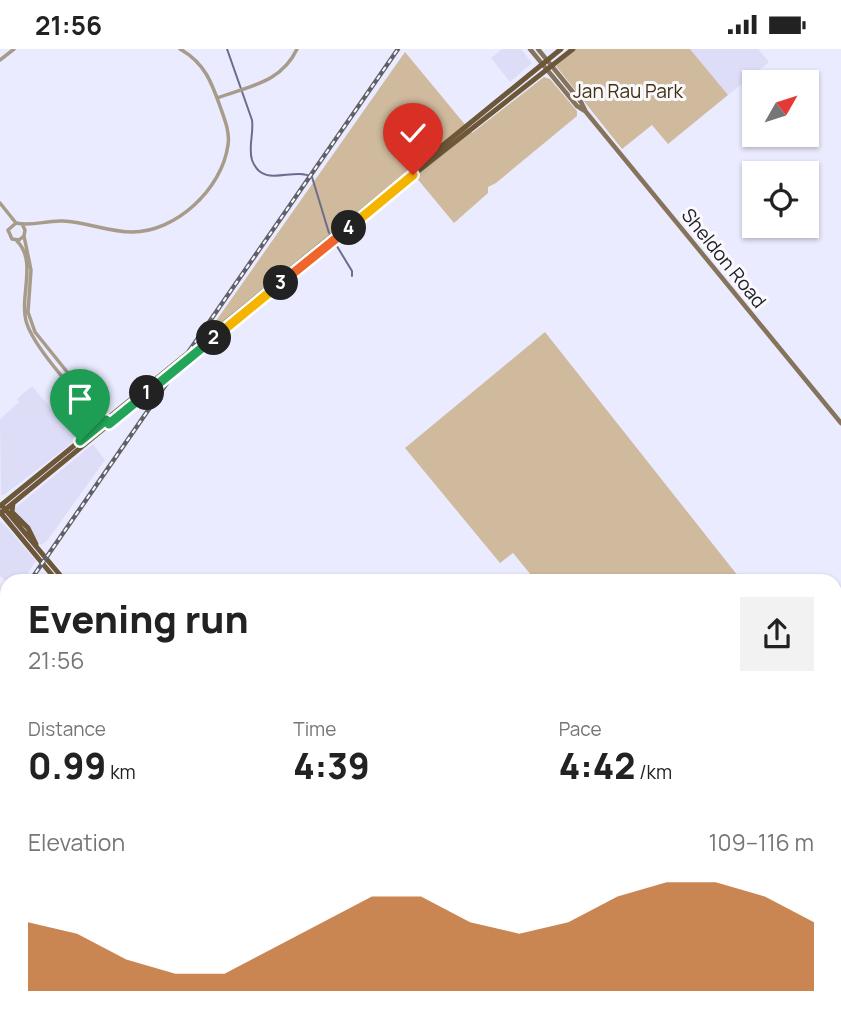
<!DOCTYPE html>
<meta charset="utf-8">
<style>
:root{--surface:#fff;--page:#f2f2f2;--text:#222;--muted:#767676;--accent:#b45309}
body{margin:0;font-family:Manrope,sans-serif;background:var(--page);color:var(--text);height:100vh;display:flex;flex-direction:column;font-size:26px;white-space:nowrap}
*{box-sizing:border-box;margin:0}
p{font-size:23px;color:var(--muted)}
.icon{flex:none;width:38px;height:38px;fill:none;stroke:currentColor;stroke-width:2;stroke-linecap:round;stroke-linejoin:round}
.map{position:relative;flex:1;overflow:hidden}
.side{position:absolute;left:0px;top:525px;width:842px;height:450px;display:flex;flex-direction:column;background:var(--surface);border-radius:21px 21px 0 0;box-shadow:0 2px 5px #0004}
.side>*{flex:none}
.needle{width:46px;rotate:51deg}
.fabs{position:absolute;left:742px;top:21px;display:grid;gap:14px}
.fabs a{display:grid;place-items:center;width:77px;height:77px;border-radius:0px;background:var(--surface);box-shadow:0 2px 5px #0004;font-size:35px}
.pin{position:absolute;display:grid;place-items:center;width:60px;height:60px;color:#fff;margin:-72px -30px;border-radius:50% 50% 50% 0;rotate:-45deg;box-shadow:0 0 7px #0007}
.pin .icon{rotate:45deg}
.km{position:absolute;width:35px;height:35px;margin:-18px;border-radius:50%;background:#222;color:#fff;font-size:19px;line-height:35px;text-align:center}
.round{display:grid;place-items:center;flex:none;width:74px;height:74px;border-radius:0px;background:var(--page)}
.overview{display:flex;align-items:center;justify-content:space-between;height:119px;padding:0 28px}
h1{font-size:38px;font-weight:800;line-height:52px}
.figures{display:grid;grid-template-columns:repeat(3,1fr);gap:10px;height:119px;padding:7px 28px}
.figures div{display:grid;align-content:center}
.figures b{font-size:35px;font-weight:800}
.figures small{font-size:19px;font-weight:400}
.figures p{font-size:19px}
.chart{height:196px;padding:14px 28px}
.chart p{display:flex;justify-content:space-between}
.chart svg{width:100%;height:126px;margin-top:7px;fill:var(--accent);opacity:.7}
.status{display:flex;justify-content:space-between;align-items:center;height:49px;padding:0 35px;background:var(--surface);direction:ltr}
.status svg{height:19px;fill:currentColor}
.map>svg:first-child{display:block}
</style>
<div class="status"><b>21:56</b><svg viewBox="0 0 49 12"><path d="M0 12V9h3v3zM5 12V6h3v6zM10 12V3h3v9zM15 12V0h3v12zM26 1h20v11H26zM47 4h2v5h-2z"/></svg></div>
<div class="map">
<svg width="841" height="974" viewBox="0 0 841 974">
<rect width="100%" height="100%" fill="#ebebff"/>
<!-- built -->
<path fill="#ddddf8" d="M502 0H521L532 14 510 33 491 9Z
M690 0H758L769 13 728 46Z
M32 337 77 390 4 446H1L0 370 19 353 17 350Z
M93 395 105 411 47 492 41 496 14 460Z
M0 473 4 475 36 512 22 532 7 533 0 527Z
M7 837V900L0 894V843Z"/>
<!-- green -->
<path fill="#cfba9d" d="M576 0H690L728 46 668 95 652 76 622 100 556 17Z
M405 3 472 84 544 28 550 30 577 62V67L496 134 488 138V144L454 174 415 127 187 313Z
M545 283 742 532H536L513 504 500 514 405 399Z
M841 686V912L835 904V691Z"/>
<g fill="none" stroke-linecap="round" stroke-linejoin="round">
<!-- stream -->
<path stroke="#6c6c8c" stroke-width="2" d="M227 0 252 71C254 84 248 98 252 111 263 141 293 117 312 128L329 184
M335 194 352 222V227"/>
<!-- tertiary -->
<path stroke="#a79b8a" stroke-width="3.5" d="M0 11 14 0
M217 49C249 37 281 34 297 0
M0 154 16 174
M23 177 25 181 24 187 19 191 12 190 8 181 16 174C32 178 46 171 63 172 86 173 109 183 132 183 176 183 222 140 228 96 230 84 225 71 221 60 212 34 205 14 180 0
M24 187 31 221 28 263 35 283 109 375
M17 192C38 213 18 249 27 275 36 302 82 350 102 374"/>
<!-- secondary -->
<path stroke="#85735b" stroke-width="4.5" d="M530 0 577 57 585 62
M538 0 581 53 586 63 841 374
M835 682 841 677
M472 974 480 968
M482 974 488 968"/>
<!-- primary -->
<path stroke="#6c5739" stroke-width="5" d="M13 454 12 463 28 479 36 495
M0 457 561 0
M4 459 65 532
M0 463 57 532
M1 464 413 126 573 0
M417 968 422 974
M423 968 429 974"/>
<defs>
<path id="rail" d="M30 532 398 0
M0 575 7 565"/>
</defs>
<!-- rail casing -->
<use href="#rail" stroke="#60606b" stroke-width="4.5"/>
<!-- rail -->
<use href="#rail" stroke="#fafafe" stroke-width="2" stroke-dasharray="5" stroke-linecap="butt"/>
</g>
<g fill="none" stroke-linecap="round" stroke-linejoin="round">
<defs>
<path id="split-1" d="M80 392 106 371 109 375 147 344"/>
<path id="split-2" d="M147 344 214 289"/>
<path id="split-3" d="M214 289 281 234"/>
<path id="split-4" d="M281 234 349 179"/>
<path id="split-5" d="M349 179 413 126"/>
</defs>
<!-- split-1 casing -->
<use href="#split-1" stroke="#fff" stroke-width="14"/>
<!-- split-2 casing -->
<use href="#split-2" stroke="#fff" stroke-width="14"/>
<!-- split-3 casing -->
<use href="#split-3" stroke="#fff" stroke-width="14"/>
<!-- split-4 casing -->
<use href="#split-4" stroke="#fff" stroke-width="14"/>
<!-- split-5 casing -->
<use href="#split-5" stroke="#fff" stroke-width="14"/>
<!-- split-1 -->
<use href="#split-1" stroke="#22a559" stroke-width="9"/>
<!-- split-2 -->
<use href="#split-2" stroke="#22a559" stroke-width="9"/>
<!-- split-3 -->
<use href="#split-3" stroke="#f5b400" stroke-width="9"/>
<!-- split-4 -->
<use href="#split-4" stroke="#f0652b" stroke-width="9"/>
<!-- split-5 -->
<use href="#split-5" stroke="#f5b400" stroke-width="9"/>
</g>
<g text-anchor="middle" stroke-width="6" stroke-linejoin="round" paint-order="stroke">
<!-- park labels -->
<g font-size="19" fill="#453110" stroke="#fafafe">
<text x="628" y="49">Jan Rau Park</text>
</g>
<!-- street labels -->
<g font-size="19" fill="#202027" stroke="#fafafe">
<text transform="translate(724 209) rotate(51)" y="7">Sheldon Road</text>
</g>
</g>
</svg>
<div class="fabs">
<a><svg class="needle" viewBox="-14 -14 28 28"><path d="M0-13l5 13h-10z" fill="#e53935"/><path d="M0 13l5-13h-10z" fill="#767676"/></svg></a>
<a><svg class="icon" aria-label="locate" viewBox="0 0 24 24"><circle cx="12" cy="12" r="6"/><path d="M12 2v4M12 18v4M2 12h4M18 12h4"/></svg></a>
</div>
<div class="pin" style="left:80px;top:392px;background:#1e9e55"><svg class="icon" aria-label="arrive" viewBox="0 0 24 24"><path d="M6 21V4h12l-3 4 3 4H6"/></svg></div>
<div class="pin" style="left:413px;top:126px;background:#d93025"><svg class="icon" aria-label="check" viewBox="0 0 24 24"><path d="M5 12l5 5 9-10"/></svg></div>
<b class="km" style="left:147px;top:344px">1</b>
<b class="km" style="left:214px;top:289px">2</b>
<b class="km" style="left:281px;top:234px">3</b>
<b class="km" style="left:349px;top:179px">4</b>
<section class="side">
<div class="overview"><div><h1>Evening run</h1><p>21:56</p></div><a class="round"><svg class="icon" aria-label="share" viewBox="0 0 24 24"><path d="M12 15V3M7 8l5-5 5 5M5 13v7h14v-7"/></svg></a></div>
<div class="figures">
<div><p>Distance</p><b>0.99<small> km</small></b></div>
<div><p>Time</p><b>4:39</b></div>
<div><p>Pace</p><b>4:42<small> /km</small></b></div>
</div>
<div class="chart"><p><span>Elevation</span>109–116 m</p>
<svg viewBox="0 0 160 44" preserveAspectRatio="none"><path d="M0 44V20L10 24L20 33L30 38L40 38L50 29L60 20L70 11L80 11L90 20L100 24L110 20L120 11L130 6L140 6L150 11L160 20V44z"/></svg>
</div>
</section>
</div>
